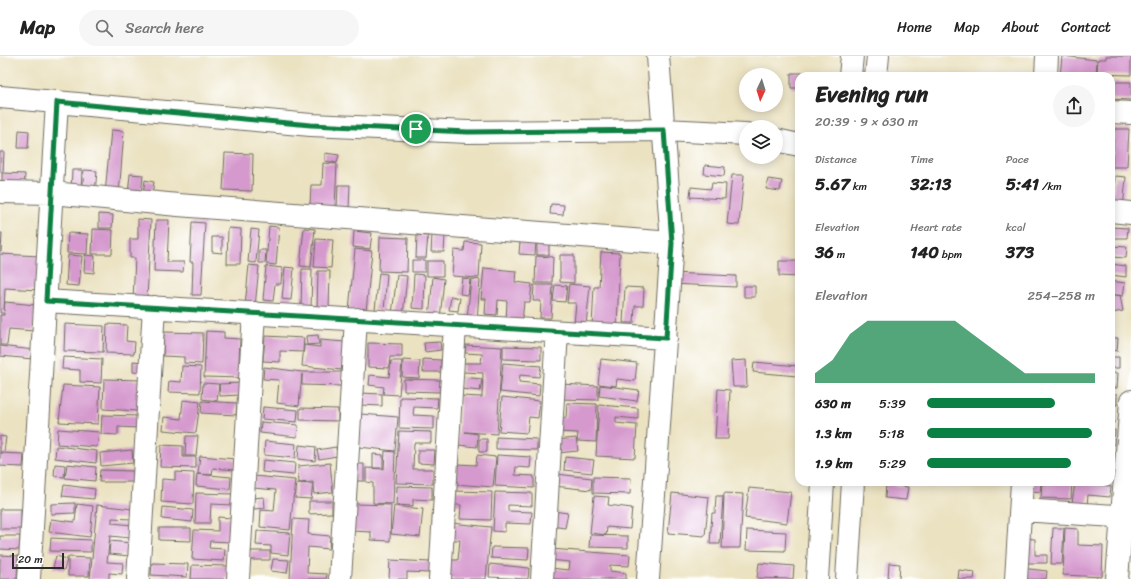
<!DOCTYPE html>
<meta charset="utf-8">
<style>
:root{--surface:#fff;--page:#f6f6f6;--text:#222;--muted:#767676;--line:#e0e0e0;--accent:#0b8043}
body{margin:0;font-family:Sriracha,sans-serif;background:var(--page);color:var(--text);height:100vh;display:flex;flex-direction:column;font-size:15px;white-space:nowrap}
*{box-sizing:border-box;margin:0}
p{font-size:13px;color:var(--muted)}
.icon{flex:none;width:22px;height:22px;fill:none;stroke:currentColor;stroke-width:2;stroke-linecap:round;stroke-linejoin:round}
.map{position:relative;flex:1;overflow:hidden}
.sheet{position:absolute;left:795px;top:16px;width:320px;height:414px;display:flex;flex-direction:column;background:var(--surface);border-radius:12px;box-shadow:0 2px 10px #0003}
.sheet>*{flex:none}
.needle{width:26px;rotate:184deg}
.tools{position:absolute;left:739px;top:12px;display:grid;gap:8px}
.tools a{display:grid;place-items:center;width:44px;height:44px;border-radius:50%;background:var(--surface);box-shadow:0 2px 10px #0003;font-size:20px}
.scale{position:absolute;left:12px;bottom:10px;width:52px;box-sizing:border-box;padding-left:4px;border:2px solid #2b2b2b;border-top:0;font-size:11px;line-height:14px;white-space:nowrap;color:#2b2b2b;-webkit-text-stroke:3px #fff;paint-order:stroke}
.pin{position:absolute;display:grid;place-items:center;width:34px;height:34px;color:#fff;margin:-17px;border:2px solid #fff;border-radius:50%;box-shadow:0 1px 4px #0007}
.round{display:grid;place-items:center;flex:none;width:42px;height:42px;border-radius:21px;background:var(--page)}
.headline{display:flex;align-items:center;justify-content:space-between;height:68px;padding:0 20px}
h1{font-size:22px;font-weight:800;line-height:30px}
.figures{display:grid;grid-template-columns:repeat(3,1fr);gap:6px;height:68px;padding:4px 20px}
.figures div{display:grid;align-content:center}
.figures b{font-size:17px;font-weight:800}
.figures small{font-size:11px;font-weight:400}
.figures p{font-size:11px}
.chart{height:112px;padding:8px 20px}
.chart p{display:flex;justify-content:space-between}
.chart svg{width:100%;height:72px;margin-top:4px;fill:var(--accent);opacity:.7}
ul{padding:0 20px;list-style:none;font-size:13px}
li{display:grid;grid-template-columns:64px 48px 1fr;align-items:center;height:30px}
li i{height:10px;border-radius:5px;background:var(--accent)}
header{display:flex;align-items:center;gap:24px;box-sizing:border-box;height:56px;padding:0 20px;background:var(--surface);border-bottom:1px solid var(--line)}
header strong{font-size:19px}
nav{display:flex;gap:22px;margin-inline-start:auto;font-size:14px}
.search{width:280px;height:36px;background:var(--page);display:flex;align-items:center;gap:10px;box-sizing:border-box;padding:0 14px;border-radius:22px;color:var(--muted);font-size:15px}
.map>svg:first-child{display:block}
</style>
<header>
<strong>Map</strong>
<div class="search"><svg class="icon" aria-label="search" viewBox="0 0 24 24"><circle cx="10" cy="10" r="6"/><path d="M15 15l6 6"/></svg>Search here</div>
<nav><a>Home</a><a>Map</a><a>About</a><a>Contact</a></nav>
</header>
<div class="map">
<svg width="1131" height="523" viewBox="0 0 1131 523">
<rect width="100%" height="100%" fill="#fff"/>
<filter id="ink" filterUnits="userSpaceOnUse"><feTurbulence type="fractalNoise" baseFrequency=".025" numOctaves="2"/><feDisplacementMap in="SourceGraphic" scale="8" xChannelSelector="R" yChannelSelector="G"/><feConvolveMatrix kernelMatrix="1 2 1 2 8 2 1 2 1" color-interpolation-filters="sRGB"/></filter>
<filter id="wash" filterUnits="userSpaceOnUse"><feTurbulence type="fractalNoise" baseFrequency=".012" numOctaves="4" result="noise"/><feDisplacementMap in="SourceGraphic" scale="16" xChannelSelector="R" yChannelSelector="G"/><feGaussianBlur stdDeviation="0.9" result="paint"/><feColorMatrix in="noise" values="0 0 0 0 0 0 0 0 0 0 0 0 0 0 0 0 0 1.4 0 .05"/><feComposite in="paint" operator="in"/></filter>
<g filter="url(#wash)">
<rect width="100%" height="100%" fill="#ebe2c1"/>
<g id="blocks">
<!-- building -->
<path fill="#d599ce" d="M1062 0 1097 4 1096 20H1060Z
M1106 0H1131V19L1097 18 1098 3H1106Z
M791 17H814V20H799V32H791Z
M1111 26H1131V44L1111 43Z
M1114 73H1129L1127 111H1112Z
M19 74 29 75 28 92H18Z
M111 74 124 75 119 139 105 138Z
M0 96H4L3 116H0Z
M225 97 253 98 252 135 223 134Z
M325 97 339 99 337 107 325 105Z
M323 107 337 108 335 150 310 149 311 129H322Z
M705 109 725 111 724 120 704 118Z
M72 114H82L81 135H71Z
M84 114 97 115 95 137 82 136Z
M2 117 25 118 24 133 2 132Z
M130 118 143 119 141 140 128 139Z
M732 119H744L739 169 727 168Z
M1115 120 1126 121 1123 153H1112Z
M768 123 782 125 780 135 766 133Z
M145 124 154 126 152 139 143 138Z
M712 127 726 128 725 143 690 141 691 131 711 133Z
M338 129H350L349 152H337Z
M551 148 564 149 563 159 550 158Z
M99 158 113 159 112 172H99Z
M138 163 151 164 147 243H133L135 202H130V183H138Z
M156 164H169L167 206H184L183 216 154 215Z
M192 166 205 167 201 239H192L193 206H190Z
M269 170 279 171 276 209 266 208Z
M1111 171 1128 172 1127 182H1111Z
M228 172 241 173 240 208H227Z
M304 172 315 173 311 211 300 210Z
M93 173 113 174 112 198H92Z
M251 173 259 174 256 207 248 206Z
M354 175 372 177 370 193 353 191Z
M0 177H2L1 196H0Z
M68 177 88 178 87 198 67 197Z
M417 179 428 180 426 202H416Z
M432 179 445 180 444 196H431Z
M212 181H222V197L212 196Z
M380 181 408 182 407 216 379 215Z
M316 183 333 184 331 212 314 211Z
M520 185 536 186 535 199 519 198Z
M465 186 481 187 479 222 452 220 454 194 464 195Z
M537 187H549V199H537Z
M1111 190 1127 191 1126 202 1111 201Z
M355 193 372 195 366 256 349 254Z
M259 194H266L265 207H259Z
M601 196 620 197 617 271 592 270 594 231H599Z
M0 198 40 200 38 234 5 232 4 255 5 246 36 249 34 275 9 273 7 289H0V259H4V257H0Z
M68 199 82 200 79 230 66 229Z
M85 199 95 200 94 217 84 216Z
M560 199H574V227L560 226Z
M536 200 553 201 552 227H535Z
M412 204H425V216H412Z
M427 205H443V220H427Z
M779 205H799V221L779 220Z
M1111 208 1126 210V221L1111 219Z
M249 209 259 210 255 251 245 250Z
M266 210 282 212 281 228H275L273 245 263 244Z
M285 211 294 212 291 244 282 243Z
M484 212 516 215 515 226 532 228 530 246H524L522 267 506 266 507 245 498 244 497 259 485 258 486 243H481Z
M302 213H312L311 253H301Z
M318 215H330L329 254H317Z
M379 217 387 218 384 255 375 254Z
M672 217 736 220V231L672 228Z
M414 218 425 219 424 253 412 252Z
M397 219 407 220 403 260 392 258Z
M433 221 444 223 440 263 429 262Z
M462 222 470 223 468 239 460 238Z
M471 223 480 224 477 264 467 263Z
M1111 225 1125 227 1123 240 1111 238Z
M569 228 590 230 586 269 574 268 576 247H567Z
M534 229H553L551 262H540L541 245H533Z
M555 229 567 230 565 246 553 245Z
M744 230H755V241H744Z
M625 231 644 232 643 250H635L634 267H623Z
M1120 239 1123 255 1111 257V241Z
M451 240 460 242 458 255 449 254Z
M65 268 104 270 103 296 64 295Z
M107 268 127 269 126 285 135 286 134 298 106 297Z
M206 275 224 276V282L240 283 239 306H241V322L204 321Z
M164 276 203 277 202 308 184 307V301L163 300Z
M318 279 319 288 307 289 306 280Z
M265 280 304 282 303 296 280 295V306L263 305Z
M1111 282H1118L1117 295 1111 294Z
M320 284 345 286 342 314 302 310 304 289 320 291Z
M440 286 441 294 425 296 424 287Z
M368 287 402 288V301H390L389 312 368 311Z
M466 289 502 291 497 378 465 376 478 378 477 391 458 389 460 340 482 341 483 317 463 316V307H481L482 298 465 297Z
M0 290 34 294 33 303 0 300Z
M503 290 541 291V304L503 303Z
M63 301 102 303 101 327 80 326V314L62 313Z
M1111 301H1119V312H1111Z
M423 303 441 304V316H423Z
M601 303 637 307 635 325 617 323 616 330 598 328Z
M403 304 420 305 419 322 402 321Z
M746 304 747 331H733L731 305Z
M133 305 143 306V317L133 316Z
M391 305H402L399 339 383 338 384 331 369 329 370 319 389 321Z
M754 306 798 310 797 320 753 316Z
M503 307 541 310 539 321 520 319 519 326 540 328 539 340 500 336Z
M182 310 201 311 200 337 168 336 169 325 181 326Z
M264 311 302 316H342V330L302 329V318L299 350 277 347 279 324 263 323Z
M1111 317H1118L1117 332H1111Z
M462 321 482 323 480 335 461 333Z
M104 323 142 324 139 355 103 353Z
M404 323 440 324V336L404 335Z
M203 327 219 328 217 345 202 343Z
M240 327 241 339 220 340 219 328Z
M560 328 598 330V344L559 343Z
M63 329 100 331 98 368 59 366Z
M600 329 639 334 637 345 599 340Z
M718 333 730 334 728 383H715Z
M360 337 382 338V350L360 349Z
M1111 338H1117V349H1111Z
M400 341 438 342 437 352 414 351 413 359 434 360V373L399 372Z
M502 341 540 345 538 362 529 361 527 377 499 375Z
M183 344 200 346 196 377 163 374 164 361 181 363Z
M202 345 237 347 236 359 201 357Z
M567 347 597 348 596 386 577 385 578 377 557 376 558 361 566 362Z
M599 349 638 352V363L616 361V367L637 369 635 402 596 400Z
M263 351 298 354 297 366 262 363Z
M300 352 338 353V365L300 364Z
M1111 355H1114V367H1111Z
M361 358 398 361 395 395 359 391Z
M102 359 140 360 139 372 118 371V379L101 378Z
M261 366 298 369 297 381 260 377Z
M58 373 99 376 97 391 57 388Z
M1111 374H1115L1114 389H1111Z
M399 375 431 376V387H414L413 413H433V428L396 427Z
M0 380 6 381 4 396H0Z
M186 380H198L196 400H185Z
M496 381 537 383V394L496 393Z
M576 382 578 395 557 397 556 384Z
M479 383H487V396H479Z
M265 385 296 388 295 402 264 399Z
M161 389 183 390V401H196V412L160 411Z
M299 389 316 391 315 405 298 403Z
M56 390 97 395 96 407 55 402Z
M336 391 337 400 319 403 317 394Z
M132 394 133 407 101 410 100 397Z
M418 394H435L434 408 418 407Z
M385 395 395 396 393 448 373 447V427L366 426V412L384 413Z
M0 397 24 398 23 411 0 410Z
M373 398 383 399V412H373Z
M477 399 496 401 493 431 455 428 457 408 476 409Z
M497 399 531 401 530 412 516 411 515 419 534 420V432L495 430Z
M200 400 235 403V414L213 412 212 419 198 418Z
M565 401 594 404 592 417 564 414Z
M263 404 295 407 294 419 262 416Z
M330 407 333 436 314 438 313 426 299 427 298 410Z
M55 408 65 409 64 421 54 420Z
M67 408 96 411 95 425 65 422Z
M354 408H364V425H354Z
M100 414 133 415V426H99Z
M175 416 194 417 193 448 161 446 162 423 175 424Z
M197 418 231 421 230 433 196 430Z
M556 418 592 422 591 434 554 430Z
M255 420 295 424 290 474 260 471 261 454 274 455 276 434 253 432Z
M593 421 631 422 630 438 593 437Z
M1032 426H1041L1040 436 1031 435Z
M1042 426H1072L1071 443 1041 442Z
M1075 426H1091V428L1111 430 1110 441 1088 439 1087 449 1072 447Z
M297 427 313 428 311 443 295 442Z
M886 428 908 431 906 444 885 442Z
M64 429 95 433 94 443 62 440Z
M397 430 432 431V444L413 443V450L396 449Z
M749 432 791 436 787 467 745 462Z
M454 435 492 436 491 464 460 463 461 449H454Z
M495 436 532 437V450L508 449V455L532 456 531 468 505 467V476L493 475Z
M196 437 233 438V449L211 448 210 467H195Z
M672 437 709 441 705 480 668 477Z
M724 437 743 438 740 492H722Z
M594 440 609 441 608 449 632 452 630 473 607 471 606 479 590 477Z
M716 440H723L720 488H710L712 457H715Z
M264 441 265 452 254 453 253 442Z
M309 445H332V457L309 458Z
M75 447V457L51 458V448Z
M77 448 93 450 90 481 49 476 51 463 75 466Z
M355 448 391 449 390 485 371 484V476L352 475Z
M97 449 133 453 131 463 112 462V467L132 469 130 482 110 480 107 506 123 507 122 518 109 517V523H90Z
M394 450 423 453 420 481 391 478Z
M163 451 193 454 192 466 162 463Z
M0 453H21V473H0Z
M553 455 568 457 565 472 551 470Z
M218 461 231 462 230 486 210 485 209 492 225 493 224 505 192 503 194 474 218 475Z
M293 463 309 464 308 478 330 480 329 493 308 491 307 517 327 518 326 523H290Z
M451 467 491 471 486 523H446L448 504H458L460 484H450Z
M159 472H191V485L159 484Z
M1053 472H1064L1062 508H1051Z
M1065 472 1078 473V489L1103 490 1102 521 1063 519Z
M747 474 786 476 785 495 746 494Z
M257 475 290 477 288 499 271 497V490L256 489Z
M590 479 628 480V492L589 491Z
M0 480H20L19 494 0 493Z
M51 482 91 484V496L50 495Z
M1021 482 1035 483V499H1047V507H1021Z
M110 485 131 487 130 500 109 498Z
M492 491 529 492 528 504 491 502Z
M550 493 630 499 629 510 610 509V515L626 517V523H550V512L569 514 570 506 549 504Z
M251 495H270V504H250Z
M0 499 18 500 17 523H0Z
M56 500 67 503 64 514 53 512Z
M68 501 90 502 89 520H68Z
M273 503 289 504 287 517 271 515Z
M390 504 430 506 429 517 407 516V523H389Z
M152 507 188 508 187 521 151 519Z
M759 507 794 510 793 523 757 522Z
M889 507 900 508 899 523H888Z
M490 508 529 512 528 523 489 521Z
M192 509 228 510 227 523H191Z
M1021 512 1047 515 1046 523H1020Z
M959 514 975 516 974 523H958Z"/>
</g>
</g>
<g filter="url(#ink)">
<use href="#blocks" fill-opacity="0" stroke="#6e6b60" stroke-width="1"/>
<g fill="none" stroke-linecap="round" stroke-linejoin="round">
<defs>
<path id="minor" d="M850 20 852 0
M876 20 878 0
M1046 20 1047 0
M0 41 311 69 468 76 664 74 746 78
M1111 56 1131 57
M776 84 799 89
M0 136 52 137 178 149 672 187
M1111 155 1131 157
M45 245 666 282
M1021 454 1131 461
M29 523 57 46
M138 523 154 251
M238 523 254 257
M340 523 356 263
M440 523 455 269
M542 523 557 276
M648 523 672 187 658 0
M817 523 823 426
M847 523 853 426
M1016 523 1022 426
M1117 523 1131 345"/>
</defs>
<!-- minor casing -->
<use href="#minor" stroke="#6e6b60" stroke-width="24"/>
<!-- minor -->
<use href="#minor" stroke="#fff" stroke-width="22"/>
</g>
</g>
<g fill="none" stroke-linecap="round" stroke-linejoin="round" filter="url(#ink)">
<defs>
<path id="route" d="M57 46 311 69 468 76 664 74 672 187 666 282 46 245Z"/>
</defs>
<!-- route casing -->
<use href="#route" stroke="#fff" stroke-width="8"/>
<!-- route -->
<use href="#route" stroke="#0b8043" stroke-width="5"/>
</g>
</svg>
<div class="tools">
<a><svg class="needle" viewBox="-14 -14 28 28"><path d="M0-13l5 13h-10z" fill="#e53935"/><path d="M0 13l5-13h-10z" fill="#767676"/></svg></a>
<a><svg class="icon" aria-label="layers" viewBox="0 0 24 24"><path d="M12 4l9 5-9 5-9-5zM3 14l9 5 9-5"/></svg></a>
</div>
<div class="scale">20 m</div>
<div class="pin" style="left:416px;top:73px;background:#1e9e55"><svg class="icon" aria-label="arrive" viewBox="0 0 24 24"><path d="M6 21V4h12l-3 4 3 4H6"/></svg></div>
<section class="sheet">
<div class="headline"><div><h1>Evening run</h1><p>20:39 · 9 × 630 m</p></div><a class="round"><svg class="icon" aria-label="share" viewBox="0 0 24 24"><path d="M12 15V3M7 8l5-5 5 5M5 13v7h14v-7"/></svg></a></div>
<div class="figures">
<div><p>Distance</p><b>5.67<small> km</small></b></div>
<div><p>Time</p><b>32:13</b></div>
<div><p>Pace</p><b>5:41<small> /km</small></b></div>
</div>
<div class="figures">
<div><p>Elevation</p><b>36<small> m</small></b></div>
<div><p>Heart rate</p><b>140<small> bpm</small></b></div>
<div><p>kcal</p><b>373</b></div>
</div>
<div class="chart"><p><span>Elevation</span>254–258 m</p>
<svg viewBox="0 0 160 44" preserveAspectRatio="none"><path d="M0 44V38L10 30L20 14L30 6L40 6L50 6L60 6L70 6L80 6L90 14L100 22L110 30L120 38L130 38L140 38L150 38L160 38V44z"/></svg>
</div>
<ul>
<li><b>630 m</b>5:39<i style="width:76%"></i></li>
<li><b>1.3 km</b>5:18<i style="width:98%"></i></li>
<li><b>1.9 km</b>5:29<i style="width:86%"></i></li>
</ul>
</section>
</div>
